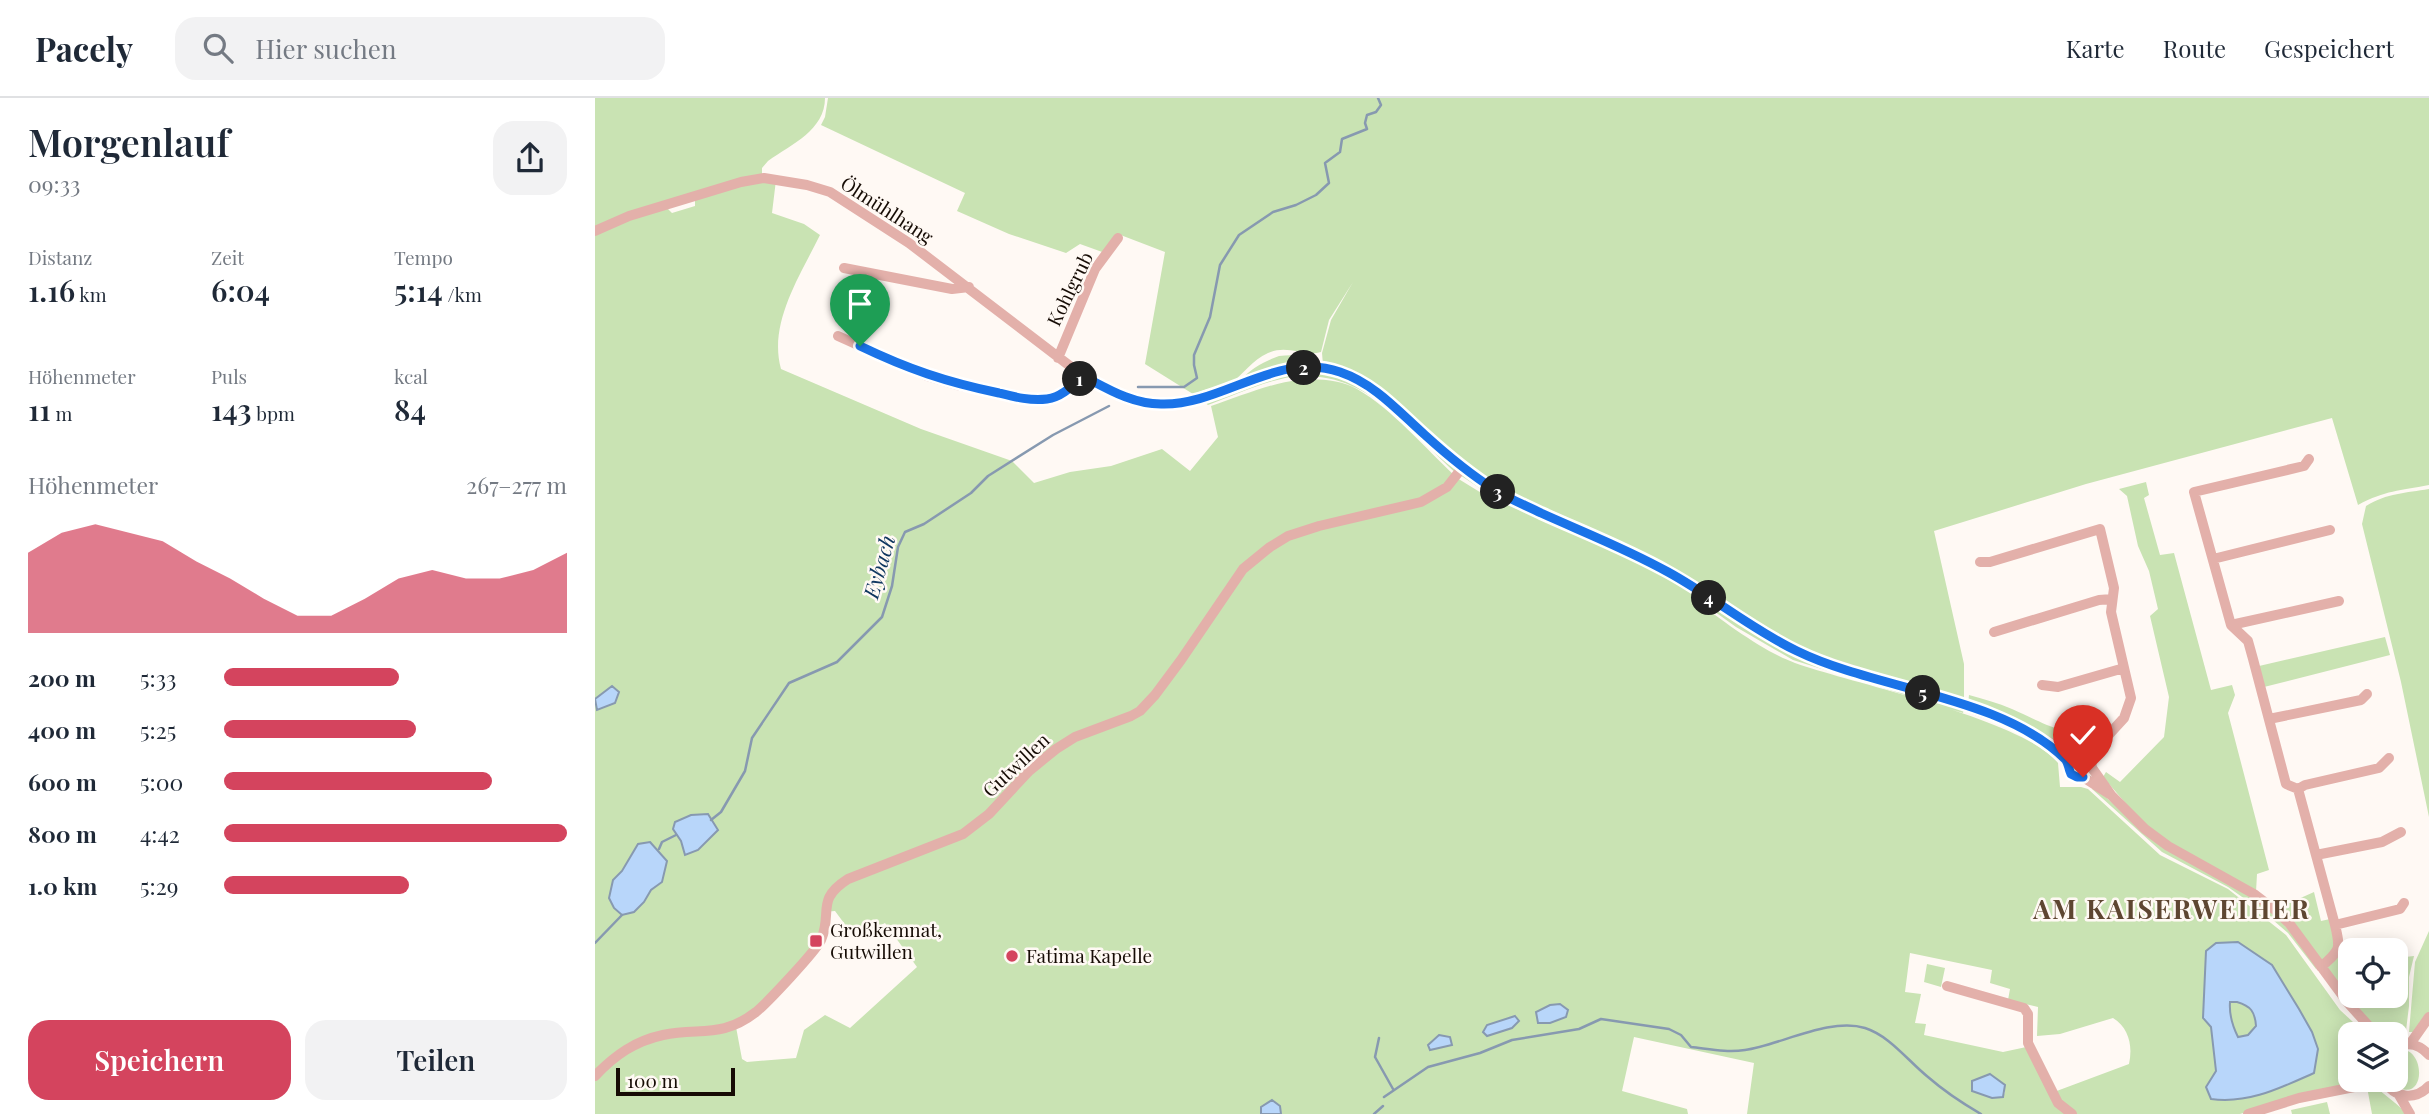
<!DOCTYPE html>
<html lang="de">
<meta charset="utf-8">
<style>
:root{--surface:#fff;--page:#f2f2f3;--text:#1f2937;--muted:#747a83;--line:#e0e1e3;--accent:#d4445e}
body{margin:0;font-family:"Playfair Display",serif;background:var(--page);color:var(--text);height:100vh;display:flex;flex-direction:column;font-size:26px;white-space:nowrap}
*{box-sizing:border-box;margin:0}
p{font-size:23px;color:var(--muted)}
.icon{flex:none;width:38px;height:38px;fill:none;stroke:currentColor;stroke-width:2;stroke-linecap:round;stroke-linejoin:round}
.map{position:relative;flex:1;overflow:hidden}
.details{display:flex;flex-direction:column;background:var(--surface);width:595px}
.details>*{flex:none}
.controls{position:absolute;left:1743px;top:840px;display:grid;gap:14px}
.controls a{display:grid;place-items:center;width:70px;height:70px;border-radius:14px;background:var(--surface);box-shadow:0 4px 18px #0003;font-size:35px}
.scale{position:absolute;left:21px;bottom:18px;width:119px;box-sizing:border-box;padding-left:7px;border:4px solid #160c05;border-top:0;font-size:19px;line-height:24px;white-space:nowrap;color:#160c05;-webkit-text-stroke:5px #fff9f4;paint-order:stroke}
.pin{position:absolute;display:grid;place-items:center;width:60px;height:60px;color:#fff;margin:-72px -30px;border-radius:50% 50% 50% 0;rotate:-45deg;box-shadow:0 0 7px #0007}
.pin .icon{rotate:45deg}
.km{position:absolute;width:35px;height:35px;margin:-18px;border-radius:50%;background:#222;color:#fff;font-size:19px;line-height:35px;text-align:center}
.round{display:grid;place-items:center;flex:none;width:74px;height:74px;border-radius:21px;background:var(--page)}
.overview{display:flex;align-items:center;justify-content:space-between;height:119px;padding:0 28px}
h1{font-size:38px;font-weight:600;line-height:52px}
.figures{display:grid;grid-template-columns:repeat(3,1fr);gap:10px;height:119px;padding:7px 28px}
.figures div{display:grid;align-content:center}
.figures b{font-size:30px;font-weight:600}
.figures small{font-size:19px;font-weight:400}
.figures p{font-size:19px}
.chart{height:196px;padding:14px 28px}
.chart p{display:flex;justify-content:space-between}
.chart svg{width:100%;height:126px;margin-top:7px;fill:var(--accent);opacity:.7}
.cta{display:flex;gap:14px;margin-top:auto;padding:14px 28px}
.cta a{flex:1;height:80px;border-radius:21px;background:var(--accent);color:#fff;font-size:28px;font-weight:600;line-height:80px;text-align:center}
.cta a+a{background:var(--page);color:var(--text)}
ul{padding:0 28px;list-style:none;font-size:23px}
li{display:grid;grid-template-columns:112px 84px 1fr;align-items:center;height:52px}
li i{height:18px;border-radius:9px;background:var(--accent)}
header{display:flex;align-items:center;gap:42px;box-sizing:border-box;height:98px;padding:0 35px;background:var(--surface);border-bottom:2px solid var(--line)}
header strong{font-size:33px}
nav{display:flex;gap:38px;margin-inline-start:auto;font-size:24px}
.search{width:490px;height:63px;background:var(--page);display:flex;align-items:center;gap:18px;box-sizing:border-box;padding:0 24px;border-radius:21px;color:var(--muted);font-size:26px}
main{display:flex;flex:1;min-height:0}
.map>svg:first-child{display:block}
</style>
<header>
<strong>Pacely</strong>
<div class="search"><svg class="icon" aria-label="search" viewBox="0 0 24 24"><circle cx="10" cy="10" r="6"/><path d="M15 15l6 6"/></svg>Hier suchen</div>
<nav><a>Karte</a><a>Route</a><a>Gespeichert</a></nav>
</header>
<main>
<section class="details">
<div class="overview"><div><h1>Morgenlauf</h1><p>09:33</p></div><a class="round"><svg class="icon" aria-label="share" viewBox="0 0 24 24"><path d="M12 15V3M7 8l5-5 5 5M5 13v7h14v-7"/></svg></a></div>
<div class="figures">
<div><p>Distanz</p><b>1.16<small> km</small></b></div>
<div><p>Zeit</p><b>6:04</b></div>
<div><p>Tempo</p><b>5:14<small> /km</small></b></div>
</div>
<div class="figures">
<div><p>Höhenmeter</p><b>11<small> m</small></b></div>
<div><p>Puls</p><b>143<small> bpm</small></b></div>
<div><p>kcal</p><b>84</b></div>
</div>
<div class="chart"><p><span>Höhenmeter</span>267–277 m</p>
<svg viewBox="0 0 160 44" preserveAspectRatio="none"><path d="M0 44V16L10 9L20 6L30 9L40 12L50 19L60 25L70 32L80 38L90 38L100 32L110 25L120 22L130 25L140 25L150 22L160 16V44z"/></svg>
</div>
<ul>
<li><b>200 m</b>5:33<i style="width:51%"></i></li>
<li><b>400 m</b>5:25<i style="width:56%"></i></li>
<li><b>600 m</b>5:00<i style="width:78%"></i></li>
<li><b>800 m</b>4:42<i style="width:100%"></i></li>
<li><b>1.0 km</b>5:29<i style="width:54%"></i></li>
</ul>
<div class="cta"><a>Speichern</a><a>Teilen</a></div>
</section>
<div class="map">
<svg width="1834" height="1016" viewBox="0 0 1834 1016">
<rect width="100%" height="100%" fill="#fff9f4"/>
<!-- green -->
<path fill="#c9e3b3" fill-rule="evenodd" d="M0 0H230C230 32 197 46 173 63L167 70V77L0 131Z
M233 0H1834V387C1804 393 1791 392 1763 407L1737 320 1491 386 1339 433 1369 566V605L1205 552 1177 538 1074 470 902 389 869 367 786 291 745 270 728 267 727 255 736 222 758 184 734 222 726 254C708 259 693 246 673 255 657 262 648 277 635 286 629 289 621 291 614 294L613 291 598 296 550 266 570 154 523 136 510 155 485 146 471 155 414 136 362 113 370 95 226 27 230 19Z
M170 82H181L177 115 209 126 225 137C206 176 173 225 186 271L326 331 417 363 439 385 475 374 516 368 567 351 595 373 623 339 616 308C644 299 675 285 704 282 722 280 746 282 762 291 797 311 830 350 859 377 819 421 743 412 692 437 675 444 660 456 647 469L648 472C663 460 679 446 697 439 745 422 831 417 862 380L901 404V401L865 377 867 374 929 410 1070 477 1175 543 1203 557 1369 611 1368 615 1198 562 1141 529 1102 501 1101 503C1128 523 1169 554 1200 565 1259 586 1428 621 1463 665L1465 689H1486L1493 691 1565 757 1633 791 1691 837 1745 912 1771 936H1755V982H1778L1779 984 1704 999 1645 1016H1152L1159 965 1039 939 1027 993 1092 1011 1093 1016H0V981C20 959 40 944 69 939 94 935 117 938 141 929L147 961 152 964 201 960 209 932 230 917 255 930 322 869 290 825 260 840 240 813 228 814 224 840 221 838 215 848 218 850C193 875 171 909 139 925 119 935 97 933 75 934 45 936 20 955 0 975V135L35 120 71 109 77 115 100 108V101L147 86ZM113 716 123 732 103 751 91 757 86 743 78 731 80 725 96 717ZM1643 844 1677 867 1704 911 1717 934 1723 951 1719 975C1685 990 1654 1006 1616 1001L1611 989 1621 974 1616 929 1608 920 1611 853 1621 845ZM1315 855 1397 872 1395 885 1415 891 1413 902 1443 909 1442 938 1465 936 1518 920C1534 930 1538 948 1534 966L1459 994 1436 948 1408 954 1329 937 1331 926 1320 925 1326 896 1310 894ZM965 906 973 912 971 919 955 925 943 924 941 914 955 907ZM920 918 924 923 917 930 892 938 889 934 892 927ZM844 937 855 939 856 947 836 952 833 947ZM1394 976 1410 987V994L1408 999 1397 1000 1377 993V983Z
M684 258C697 257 707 256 716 265L684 268 646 282C656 270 670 263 684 258Z
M706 274 743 276 783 297 865 371 862 376C814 333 777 276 706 278 678 279 640 297 613 307L609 304 686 278Z
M1551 384 1554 397 1549 400 1565 457 1579 455 1616 592 1637 587 1640 597 1633 615 1674 772 1662 776 1661 794 1597 760 1551 729 1508 679 1511 674 1525 684 1569 639 1574 599 1555 518 1563 511 1554 473 1543 448 1532 398 1524 391Z
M1834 391V719L1806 584 1767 426 1771 408C1792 395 1811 395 1834 391Z
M1790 539 1795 557 1669 589 1664 568Z
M1374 597C1388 601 1403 605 1417 611 1449 625 1463 636 1501 636L1504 639C1496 645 1485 646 1475 642L1469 647 1373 606Z
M1499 689 1549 732 1679 813 1723 870 1721 871 1693 835 1671 816 1633 789 1567 754 1497 691Z
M1719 794 1726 823 1735 821 1742 846 1726 865 1683 810Z
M1834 833V914L1818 934H1814L1820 864Z
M1746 855 1755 859V898H1801V860L1819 858 1814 879V908L1810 941 1801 940V936H1792L1782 932 1730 869Z
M1332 866 1350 870 1346 889 1329 884Z
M1635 904C1653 902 1660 912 1661 928L1653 937 1642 939 1635 923Z
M1805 951C1834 951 1830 1016 1793 982H1801V954Z
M1780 987C1790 999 1802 1004 1811 1016H1777L1772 989Z
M1732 1004 1735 1016H1697L1696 1012Z"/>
<!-- water -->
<path fill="#b8d6fa" stroke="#8799b0" stroke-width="2" fill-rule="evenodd" d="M17 588 24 594 20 605 2 612 0 601Z
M113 716 123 732 103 752 90 757 86 743 78 731 80 724 96 717Z
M55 744 72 763 67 784 56 792 49 804 39 814 27 817 19 810 14 800 18 782 27 773 43 746Z
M1643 844 1677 867 1704 911 1717 934 1723 951 1719 975C1685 990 1654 1006 1616 1001L1611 989 1621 973 1616 929 1608 920 1611 853 1621 845ZM1642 904C1656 908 1660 914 1661 928L1653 937 1643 939C1637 927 1634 917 1635 904Z
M965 906 973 912 971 919 955 925H943L941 914 955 907Z
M920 918 924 923 917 930 892 938 888 934 892 927Z
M844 937 855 939 857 947 835 952 833 947Z
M1395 976 1410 987 1408 999 1397 1000 1377 993V983Z
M677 1002 685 1008 686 1016H666V1009Z"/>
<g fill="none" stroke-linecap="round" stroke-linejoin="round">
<!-- stream -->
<path stroke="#8799b0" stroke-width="2.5" d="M543 289H589L602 280 599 267V257L615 219 625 167 644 137 678 114 701 107 721 97 734 85 730 65 745 54 747 41 772 31 770 25 772 17 781 14 786 7 783 0
M116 722 126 714 150 673 157 640 194 585 242 564 287 519 297 488 303 449 310 434 329 426 376 395 393 378 458 337 514 308
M64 751 67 744 81 737
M0 845 27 817
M784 940 780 959 798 991
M789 999 833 969 885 955 917 942 984 931 1006 921 1074 931 1086 937 1096 949C1114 951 1132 955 1150 952 1185 947 1235 919 1270 930 1295 938 1313 963 1333 979 1349 993 1367 1005 1386 1016
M779 1016 788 1008"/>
<!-- minor -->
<path stroke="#e3b0aa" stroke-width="10" d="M0 133 34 118 146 84 169 80 212 87 235 94 314 145 488 278 520 295 545 304 580 306 598 303 686 273 705 270 744 273 784 294 867 370 903 394 1072 473 1176 540 1204 555 1370 608 1416 625 1479 657 1491 656 1496 662 1497 670 1516 697
M249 170 357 191 374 189
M243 238 332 278 362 287 432 301H454L470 294 488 278
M463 260 500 171 523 140
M1714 361 1709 368 1599 394 1636 527 1653 543 1658 561 1691 686 1703 691 1740 827C1746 852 1745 852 1726 869
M1618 461 1735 432
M1385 464H1395L1505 431 1519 490 1516 514 1536 600 1529 620 1507 644 1504 653 1496 662
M1636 527 1744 503
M1399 534 1504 502 1517 501
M1447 587 1463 589 1529 570
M1674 621 1766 602 1772 596
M1454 646 1473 664 1476 675 1482 679H1488L1516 697 1550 731 1573 748 1659 796 1680 812 1694 825 1753 905 1781 936
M1703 691 1710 687 1784 670 1794 660
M1721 757 1787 744 1806 734
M1740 827 1805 811 1809 805
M1352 888 1429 910 1433 916V945L1463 1005 1477 1016
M1815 946 1834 919
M1801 950C1813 943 1825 947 1834 957
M0 978C20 957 40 943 68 937 105 929 126 941 161 914 173 904 220 854 226 842 238 814 220 802 253 781L368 736 394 716 434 673 461 651 480 639 536 618 545 613 560 597 586 562 648 471 675 449 693 438 724 428 826 404 852 389 867 370
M1789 982C1799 1000 1820 1003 1834 988
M1804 997 1815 1016
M1653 1016 1704 1000 1789 983"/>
</g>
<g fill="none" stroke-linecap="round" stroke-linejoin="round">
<defs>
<path id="route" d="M265 248C313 271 351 284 404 295 420 299 435 303 452 301 467 299 477 288 488 278 513 291 537 306 566 306 627 308 683 252 745 274 780 286 803 313 830 337 852 357 875 376 900 392 914 401 930 407 946 415 988 434 1032 451 1073 474 1117 498 1156 531 1202 553 1282 592 1406 598 1470 661 1474 665 1473 670 1476 676L1482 679H1488"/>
</defs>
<!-- route casing -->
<use href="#route" stroke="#fff" stroke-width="14"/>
<!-- route -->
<use href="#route" stroke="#1a73e8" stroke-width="9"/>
</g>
<!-- markers -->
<g fill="#d4445e" stroke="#fff9f4" stroke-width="2.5">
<rect x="214" y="836" width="14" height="14" rx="3.5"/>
<circle cx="417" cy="858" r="7"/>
</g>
<g text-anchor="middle" stroke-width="5" stroke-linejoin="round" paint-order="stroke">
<!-- street labels -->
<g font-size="19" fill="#160c05" stroke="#fff9f4">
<text transform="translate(292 112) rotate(33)" y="7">Ölmühlhang</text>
<text transform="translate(475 191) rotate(-64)" y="7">Kohlgrub</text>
<text transform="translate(421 667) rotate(-43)" y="7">Gutwillen</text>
</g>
<!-- poi labels -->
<g font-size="19" fill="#160c05" stroke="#fff9f4" text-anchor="start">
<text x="235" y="839">Großkemnat,<tspan x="235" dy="22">Gutwillen</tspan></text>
<text x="431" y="865">Fatima Kapelle</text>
</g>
<!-- water labels -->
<g font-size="21" font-style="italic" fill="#103760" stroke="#fff9f4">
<text transform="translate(285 469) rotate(-74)" y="7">Eybach</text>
</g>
<!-- district labels -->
<g font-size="26" font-weight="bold" letter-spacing="2" fill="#5e4631" stroke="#fff9f4">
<text x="1577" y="821">AM KAISERWEIHER</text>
</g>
</g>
</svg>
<div class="controls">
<a><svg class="icon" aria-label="locate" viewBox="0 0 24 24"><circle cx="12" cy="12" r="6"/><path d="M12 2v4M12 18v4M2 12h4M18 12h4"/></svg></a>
<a><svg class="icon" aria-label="layers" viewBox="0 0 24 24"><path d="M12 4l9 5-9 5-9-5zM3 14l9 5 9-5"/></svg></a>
</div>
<div class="scale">100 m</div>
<div class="pin" style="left:265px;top:248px;background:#1e9e55"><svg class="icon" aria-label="arrive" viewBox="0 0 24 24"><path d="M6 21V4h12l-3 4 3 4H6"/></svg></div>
<div class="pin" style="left:1488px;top:679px;background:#d93025"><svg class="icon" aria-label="check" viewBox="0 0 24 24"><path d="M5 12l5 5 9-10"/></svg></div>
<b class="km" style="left:485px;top:281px">1</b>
<b class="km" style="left:709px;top:270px">2</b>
<b class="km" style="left:903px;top:394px">3</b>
<b class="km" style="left:1114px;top:500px">4</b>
<b class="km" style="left:1328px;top:595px">5</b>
</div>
</main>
